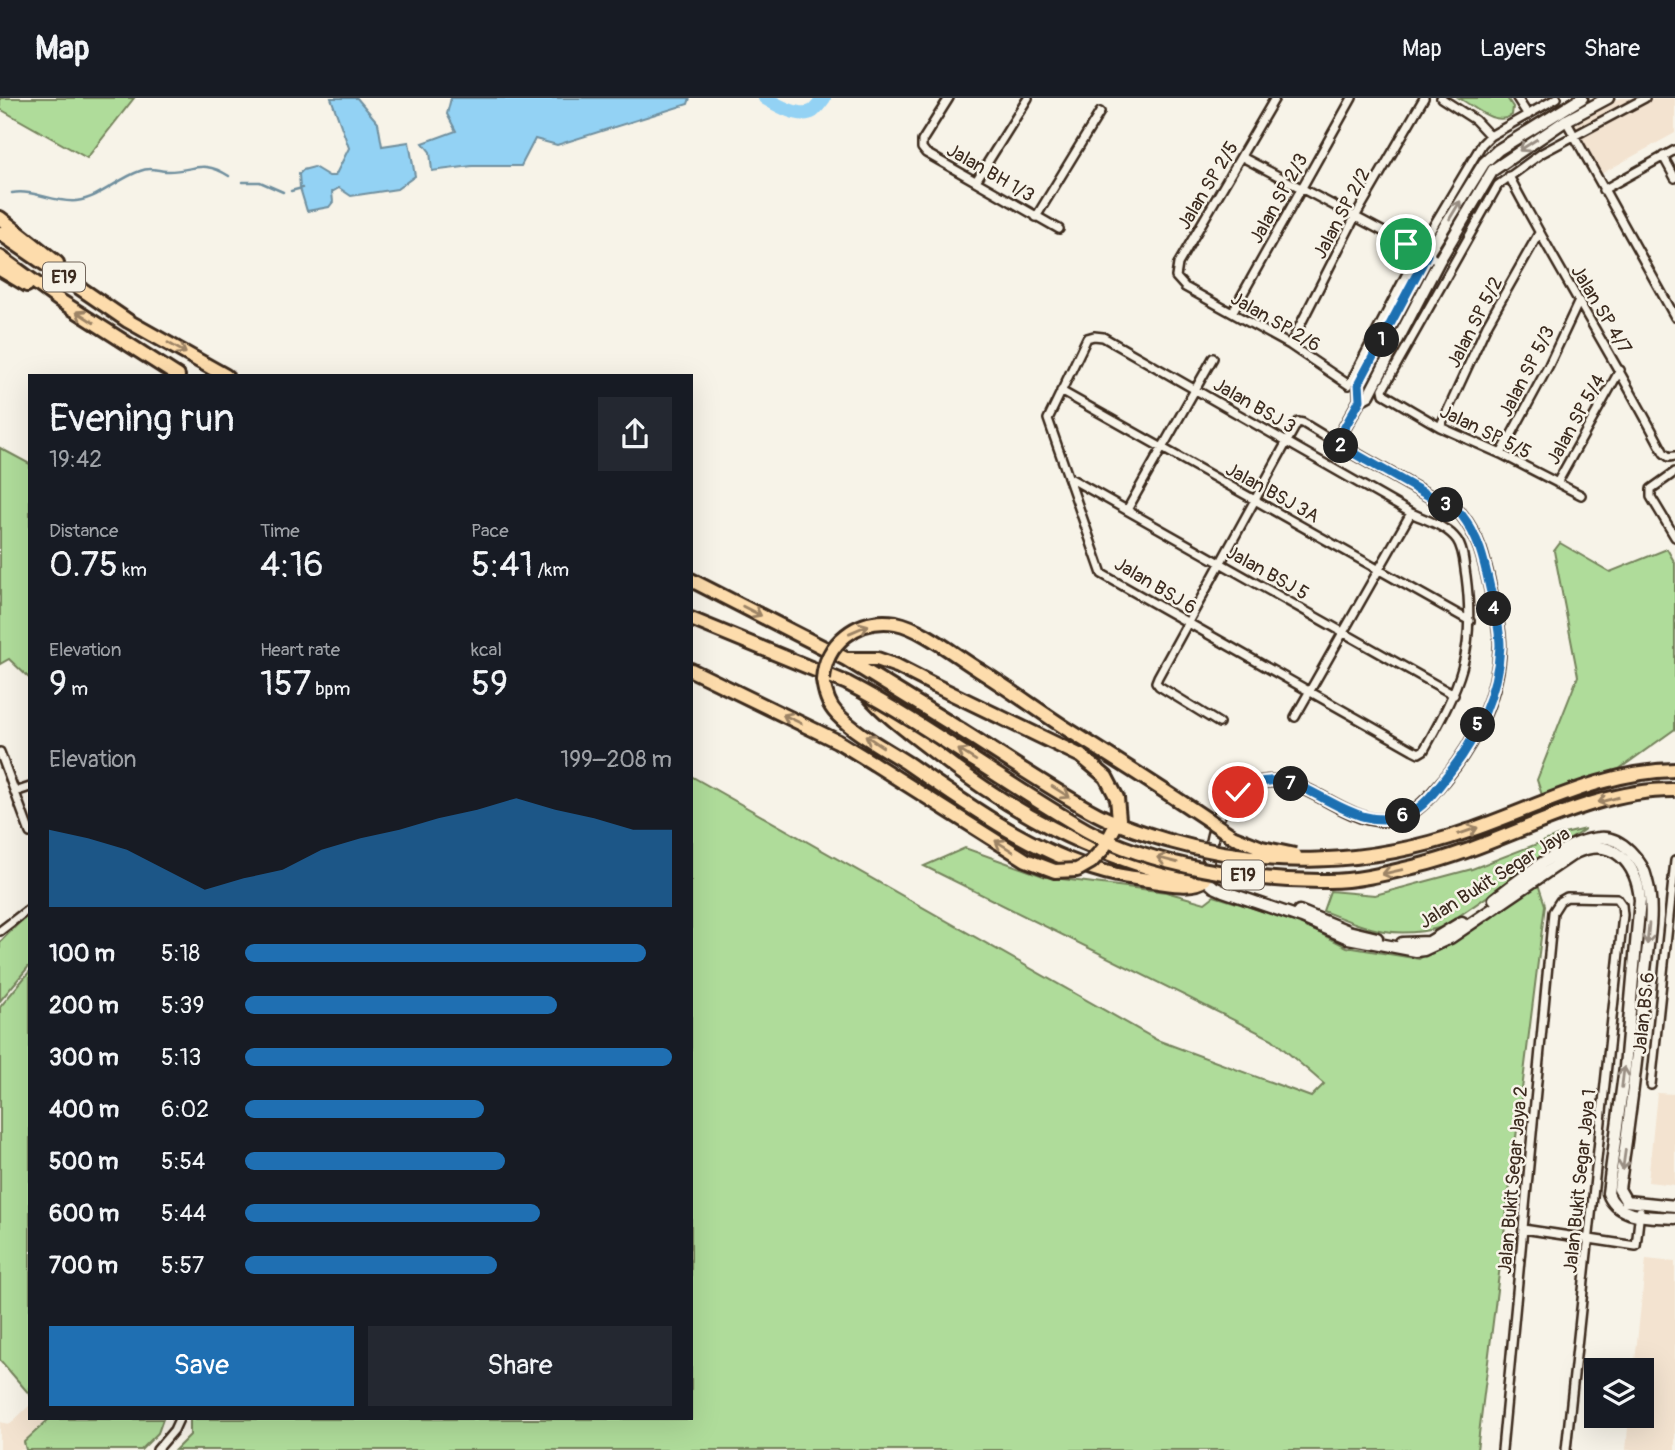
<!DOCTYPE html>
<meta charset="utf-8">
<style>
:root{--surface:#171b24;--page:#242831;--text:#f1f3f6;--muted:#9ea1a6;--line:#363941;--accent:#1f6fb2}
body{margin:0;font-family:Pangolin,sans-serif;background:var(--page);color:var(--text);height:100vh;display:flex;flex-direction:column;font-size:26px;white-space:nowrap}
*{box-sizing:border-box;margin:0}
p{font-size:23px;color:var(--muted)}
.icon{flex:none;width:38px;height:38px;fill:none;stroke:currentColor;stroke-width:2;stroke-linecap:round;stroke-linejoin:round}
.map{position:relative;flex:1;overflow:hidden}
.drawer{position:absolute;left:28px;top:276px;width:665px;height:1046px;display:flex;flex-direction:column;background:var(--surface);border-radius:0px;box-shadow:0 7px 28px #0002}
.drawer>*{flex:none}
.buttons{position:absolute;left:1584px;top:1260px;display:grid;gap:14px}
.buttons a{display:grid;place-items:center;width:70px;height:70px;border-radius:0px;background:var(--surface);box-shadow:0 7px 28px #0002;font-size:35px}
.pin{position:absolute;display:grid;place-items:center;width:60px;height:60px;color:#fff;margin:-30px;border:4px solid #fff;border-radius:50%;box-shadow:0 2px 7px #0007}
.km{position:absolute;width:35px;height:35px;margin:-18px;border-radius:50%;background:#222;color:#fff;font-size:19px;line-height:35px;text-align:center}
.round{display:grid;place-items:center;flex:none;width:74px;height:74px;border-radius:0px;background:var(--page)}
.overview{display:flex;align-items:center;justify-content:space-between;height:119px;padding:0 21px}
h1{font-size:38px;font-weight:600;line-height:52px}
.stats{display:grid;grid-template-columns:repeat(3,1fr);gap:10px;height:119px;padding:7px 21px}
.stats div{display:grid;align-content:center}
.stats b{font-size:35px;font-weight:600}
.stats small{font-size:19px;font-weight:400}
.stats p{font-size:19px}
.chart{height:196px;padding:14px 21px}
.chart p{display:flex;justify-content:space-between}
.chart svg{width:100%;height:126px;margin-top:7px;fill:var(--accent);opacity:.7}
.action{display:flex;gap:14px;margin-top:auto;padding:14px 21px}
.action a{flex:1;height:80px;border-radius:0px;background:var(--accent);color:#fff;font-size:28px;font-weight:600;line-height:80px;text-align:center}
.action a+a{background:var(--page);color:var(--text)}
ul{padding:0 21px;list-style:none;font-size:23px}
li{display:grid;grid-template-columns:112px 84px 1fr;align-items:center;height:52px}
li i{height:18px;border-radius:9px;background:var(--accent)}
header{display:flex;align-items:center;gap:42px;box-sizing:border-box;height:98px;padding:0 35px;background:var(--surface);border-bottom:2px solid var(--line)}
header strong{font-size:33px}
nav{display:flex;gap:38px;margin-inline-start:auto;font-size:24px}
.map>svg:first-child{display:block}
</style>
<header>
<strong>Map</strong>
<nav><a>Map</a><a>Layers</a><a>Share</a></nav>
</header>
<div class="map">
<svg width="1675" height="1352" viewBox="0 0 1675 1352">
<rect width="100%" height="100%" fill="#f7f3e8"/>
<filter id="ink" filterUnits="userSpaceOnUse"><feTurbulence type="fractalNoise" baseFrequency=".0143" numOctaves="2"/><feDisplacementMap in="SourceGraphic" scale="14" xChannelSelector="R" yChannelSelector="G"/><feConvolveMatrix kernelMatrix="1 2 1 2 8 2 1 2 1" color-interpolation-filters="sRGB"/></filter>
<g filter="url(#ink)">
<!-- built -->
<path fill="#f3e3d0" d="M1619 0H1675V35L1601 76 1574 25Z
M1657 995 1675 996V1087L1648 1084Z
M1646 1161 1675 1164V1352H1626L1629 1318H1642V1272H1634Z
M30 1307V1321H47L23 1344 24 1352H0V1324L10 1326Z"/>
<!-- green -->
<path fill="#afdc9a" stroke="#75835c" stroke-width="2" d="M0 0H134L87 60 0 11Z
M1459 0H1507L1513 9 1512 17C1495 29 1475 9 1459 0Z
M0 350 30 366V581L9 561 0 566Z
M1560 445 1610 474 1667 451 1675 465V631L1619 671 1542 697 1537 682 1578 578 1554 453Z
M691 678 1157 942 1311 999 1324 986 1272 941 924 768 965 750 1046 779 1166 794 1205 805 1214 798 1296 823 1347 849 1419 861 1538 786 1545 807 1477 1352H175L190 1337V1321H691Z
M1585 731 1443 829C1393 842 1369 831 1323 813L1330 793 1375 797 1472 771 1560 737Z
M30 814V867L0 903V844Z
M30 873V1297L0 1262V909Z
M49 1321H163L158 1335 141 1352H26L24 1344Z"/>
<!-- water -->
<path fill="#93d2f4" stroke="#708f9e" stroke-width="2" d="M331 0H357L378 25 382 48 409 44 415 78 397 91 351 98 339 90 332 94 333 104 329 109 307 113 300 90 299 76 303 72 314 69 329 78H335L349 50Z
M451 0H690L688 6 557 47 535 41 521 68H472L432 73 430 54 423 45 456 33 447 16Z"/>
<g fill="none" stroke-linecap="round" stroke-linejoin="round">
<!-- stream -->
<path stroke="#708f9e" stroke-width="2.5" d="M243 84H260L283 94
M291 93 302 90
M12 95C34 91 53 105 76 103 100 100 117 81 140 73 150 69 156 72 166 73 193 74 201 60 229 78"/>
<!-- river -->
<path stroke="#93d2f4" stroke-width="14" d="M765 0C777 7 800 21 813 13 817 10 821 4 824 0"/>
<defs>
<path id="street" d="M949 0 922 43V50L926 55 1059 131
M1275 0 1178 166 1176 179 1185 189 1290 247 1349 287 1419 152 1482 46 1490 38 1557 0
M1441 0 1475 22 1490 38
M1517 0 1528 17
M1565 21 1675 219
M1663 58 1675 80
M1242 59 1439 163
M1509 78C1558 172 1615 261 1664 355L1669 359 1675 358
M976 83 1028 0
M1603 92 1675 52
M1036 119 1100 14
M1232 215 1352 0
M1094 238 1103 239 1411 415C1426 422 1447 428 1457 442 1464 452 1464 467 1466 478 1476 554 1460 588 1424 652L1419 655 1413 652 1102 476 1048 321 1087 240Z
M1290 247 1355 119 1424 0
M1061 293 1470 523
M1440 329 1487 227 1539 135
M1501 356 1549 267 1579 203
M1675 374 1651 391V399L1675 439
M1068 379 1454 597
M1557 385 1620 272
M1581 397 1501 356 1440 329 1384 296 1383 291 1498 87 1542 55 1645 0
M1127 412 1213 260
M1295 619 1411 415
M1219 625 1159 588 1156 584 1158 579 1296 327 1298 324 1303 325 1336 345
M0 654 30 735
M15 694 30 689
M0 833 30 810
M1651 987 1675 763
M1523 1131 1636 1148 1640 1113
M157 1352 174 1332 179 1321
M1502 1352 1553 814 1560 803 1567 799 1617 800 1622 807 1623 817 1566 1352"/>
<path id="secondary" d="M1360 302 1369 297 1439 163 1493 72 1565 23 1608 0
M1206 777C1211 744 1213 702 1251 687 1309 664 1353 747 1410 715 1424 708 1434 693 1444 682 1475 645 1499 596 1500 547 1500 528 1494 508 1490 489 1484 461 1479 439 1461 416L1336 345 1360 302 1359 285 1427 157 1484 65 1498 52 1582 0
M1205 781 1214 789 1223 793 1302 820 1348 840 1416 853 1424 852 1450 840 1575 755C1613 737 1637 766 1640 802L1625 969 1608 1095C1617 1122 1652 1118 1675 1120
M1494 801C1523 780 1563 743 1599 740 1621 737 1643 763 1647 783 1655 811 1648 844 1645 873 1639 946 1630 1019 1619 1091L1626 1103 1675 1108
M1299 813 1348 833 1377 840
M1402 845 1429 844 1462 824"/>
<path id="highway" d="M0 120 57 165
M0 135 128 223 226 278
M0 159 59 202 178 278
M0 171 27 187
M691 482 846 561 961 632
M691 521 847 585
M846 561H877L897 568 934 587
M691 572 837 643 873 665
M823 582C825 595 828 607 837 616 856 636 884 650 907 665 971 709 1040 760 1117 777 1131 780 1145 781 1159 784 1173 786 1194 790 1205 781
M868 597C888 620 913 637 937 656 1015 716 1087 754 1181 779L1190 784"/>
</defs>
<!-- street casing -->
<use href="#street" stroke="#3b2a1e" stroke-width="12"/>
<!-- secondary casing -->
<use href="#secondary" stroke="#3b2a1e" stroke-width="15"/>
<!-- highway casing -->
<use href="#highway" stroke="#3b2a1e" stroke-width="18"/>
<!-- street -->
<use href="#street" stroke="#f7f3e8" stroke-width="7"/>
<!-- secondary -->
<use href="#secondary" stroke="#f7f3e8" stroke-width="10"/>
<!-- highway -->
<use href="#highway" stroke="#fddcac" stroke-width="12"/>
<defs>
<path id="highway-bridge" d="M823 582C825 545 858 519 896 525 922 530 956 558 979 572 1009 591 1038 612 1067 631 1123 666 1178 701 1232 738L1262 750 1295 757
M847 585C930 628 1005 686 1086 732 1150 768 1255 784 1328 783 1358 783 1388 775 1417 768 1502 748 1586 691 1675 692
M961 632C1006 660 1050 691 1097 716 1118 727 1143 735 1166 742 1266 771 1370 768 1468 733 1536 710 1602 673 1675 672
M873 665 1026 762 1055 773 1077 772 1091 764 1103 751 1119 721 1117 700 1106 679 1081 658 934 587"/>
</defs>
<!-- highway-bridge casing -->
<use href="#highway-bridge" stroke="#3b2a1e" stroke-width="18" stroke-linecap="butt"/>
<!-- highway-bridge -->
<use href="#highway-bridge" stroke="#fddcac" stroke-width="12"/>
</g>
<!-- one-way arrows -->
<defs><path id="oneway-shaft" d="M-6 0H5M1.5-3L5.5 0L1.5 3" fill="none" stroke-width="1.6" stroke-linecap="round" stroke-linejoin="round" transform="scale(1.75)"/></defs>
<g stroke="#998e83">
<use href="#oneway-shaft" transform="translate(1528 47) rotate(147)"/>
<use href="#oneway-shaft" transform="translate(1455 112) rotate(-59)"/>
<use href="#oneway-shaft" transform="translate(1648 836) rotate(95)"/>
<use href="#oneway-shaft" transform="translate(1623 979) rotate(-83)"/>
<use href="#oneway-shaft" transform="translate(1624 1062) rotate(98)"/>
</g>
<g stroke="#9c8365">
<use href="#oneway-shaft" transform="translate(85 219) rotate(-147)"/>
<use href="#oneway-shaft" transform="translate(177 250) rotate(30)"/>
<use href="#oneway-shaft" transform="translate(752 513) rotate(27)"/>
<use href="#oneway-shaft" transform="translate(859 531) rotate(-23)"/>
<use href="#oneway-shaft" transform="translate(792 621) rotate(-154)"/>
<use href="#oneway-shaft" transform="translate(874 643) rotate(-146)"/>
<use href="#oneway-shaft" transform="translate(967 657) rotate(-148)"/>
<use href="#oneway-shaft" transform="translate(1061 694) rotate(32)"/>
<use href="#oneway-shaft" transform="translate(1608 702) rotate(165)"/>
<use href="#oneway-shaft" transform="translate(1468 733) rotate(-19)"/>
<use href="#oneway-shaft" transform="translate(1004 748) rotate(-148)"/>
<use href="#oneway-shaft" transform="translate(1167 762) rotate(-165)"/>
<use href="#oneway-shaft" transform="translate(1392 774) rotate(167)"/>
</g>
</g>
<g fill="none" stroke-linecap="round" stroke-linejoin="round" filter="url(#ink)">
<defs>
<path id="route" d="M1238 694C1301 652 1342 743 1408 716 1423 710 1436 692 1446 679 1476 643 1498 595 1500 548 1500 529 1494 508 1490 490 1484 462 1479 439 1461 416L1336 345 1360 302 1359 285 1427 157 1406 146"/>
</defs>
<!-- route casing -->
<use href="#route" stroke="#fff" stroke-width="14"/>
<!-- route -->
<use href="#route" stroke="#1f6fb2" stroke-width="9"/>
</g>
<g text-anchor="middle" stroke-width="5" stroke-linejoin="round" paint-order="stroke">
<!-- shield labels -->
<g fill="#f7f3e8" stroke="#73665b" stroke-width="2">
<rect x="43" y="164.5" width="42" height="29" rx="5"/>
<rect x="1222" y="762.5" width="42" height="29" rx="5"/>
</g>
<g font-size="18" font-weight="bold" fill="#3b2a1e">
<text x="64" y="185">E19</text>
<text x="1243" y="783">E19</text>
</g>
<!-- street labels -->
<g font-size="19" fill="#3b2a1e" stroke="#f7f3e8">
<text transform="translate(991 74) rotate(30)" y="7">Jalan BH 1/3</text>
<text transform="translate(1207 87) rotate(-59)" y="7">Jalan SP 2/5</text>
<text transform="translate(1278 100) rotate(-61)" y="7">Jalan SP 2/3</text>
<text transform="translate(1341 115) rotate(-62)" y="7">Jalan SP 2/2</text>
<text transform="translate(1602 211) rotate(59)" y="7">Jalan SP 4/7</text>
<text transform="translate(1276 223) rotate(30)" y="7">Jalan SP 2/6</text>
<text transform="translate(1474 224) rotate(-63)" y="7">Jalan SP 5/2</text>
<text transform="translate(1526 273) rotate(-63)" y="7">Jalan SP 5/3</text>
<text transform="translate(1255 307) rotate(30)" y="7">Jalan BSJ 3</text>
<text transform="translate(1575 321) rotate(-61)" y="7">Jalan SP 5/4</text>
<text transform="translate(1486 333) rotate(26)" y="7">Jalan SP 5/5</text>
<text transform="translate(1273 394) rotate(29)" y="7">Jalan BSJ 3A</text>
<text transform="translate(1268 474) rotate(29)" y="7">Jalan BSJ 5</text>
<text transform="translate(1156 487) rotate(31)" y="7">Jalan BSJ 6</text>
<text transform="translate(1494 779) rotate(-32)" y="7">Jalan Bukit Segar Jaya</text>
<text transform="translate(1643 915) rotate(-84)" y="7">Jalan BS 6</text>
<text transform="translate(1512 1082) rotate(-85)" y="7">Jalan Bukit Segar Jaya 2</text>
<text transform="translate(1579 1083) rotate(-84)" y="7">Jalan Bukit Segar Jaya 1</text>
</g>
</g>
</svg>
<div class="buttons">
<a><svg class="icon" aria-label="layers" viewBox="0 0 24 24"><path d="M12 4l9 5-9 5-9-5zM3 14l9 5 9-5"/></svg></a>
</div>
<div class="pin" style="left:1406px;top:146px;background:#1e9e55"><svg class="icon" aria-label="arrive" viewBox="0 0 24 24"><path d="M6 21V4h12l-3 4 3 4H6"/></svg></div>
<div class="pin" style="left:1238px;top:694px;background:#d93025"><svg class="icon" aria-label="check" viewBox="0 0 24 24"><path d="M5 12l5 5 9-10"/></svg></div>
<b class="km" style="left:1382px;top:242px">1</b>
<b class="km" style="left:1341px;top:348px">2</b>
<b class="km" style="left:1446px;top:407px">3</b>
<b class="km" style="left:1494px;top:511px">4</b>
<b class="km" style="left:1478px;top:627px">5</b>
<b class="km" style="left:1403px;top:718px">6</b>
<b class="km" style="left:1291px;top:686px">7</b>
<section class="drawer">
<div class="overview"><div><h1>Evening run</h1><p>19:42</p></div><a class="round"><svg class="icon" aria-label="share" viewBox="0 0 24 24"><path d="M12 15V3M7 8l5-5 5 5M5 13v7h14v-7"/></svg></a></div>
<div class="stats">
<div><p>Distance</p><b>0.75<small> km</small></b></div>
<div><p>Time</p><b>4:16</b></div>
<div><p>Pace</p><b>5:41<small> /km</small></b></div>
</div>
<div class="stats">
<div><p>Elevation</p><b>9<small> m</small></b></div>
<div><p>Heart rate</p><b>157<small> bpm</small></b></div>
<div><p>kcal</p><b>59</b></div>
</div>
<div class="chart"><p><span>Elevation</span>199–208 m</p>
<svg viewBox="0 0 160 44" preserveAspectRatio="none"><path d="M0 44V17L10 20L20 24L30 31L40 38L50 34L60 31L70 24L80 20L90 17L100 13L110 10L120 6L130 10L140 13L150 17L160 17V44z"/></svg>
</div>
<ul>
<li><b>100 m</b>5:18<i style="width:94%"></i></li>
<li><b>200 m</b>5:39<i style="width:73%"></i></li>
<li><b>300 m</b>5:13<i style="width:100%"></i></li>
<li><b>400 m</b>6:02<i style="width:56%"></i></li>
<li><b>500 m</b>5:54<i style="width:61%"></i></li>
<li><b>600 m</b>5:44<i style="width:69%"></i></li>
<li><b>700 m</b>5:57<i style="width:59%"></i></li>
</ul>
<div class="action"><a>Save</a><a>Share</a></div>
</section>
</div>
